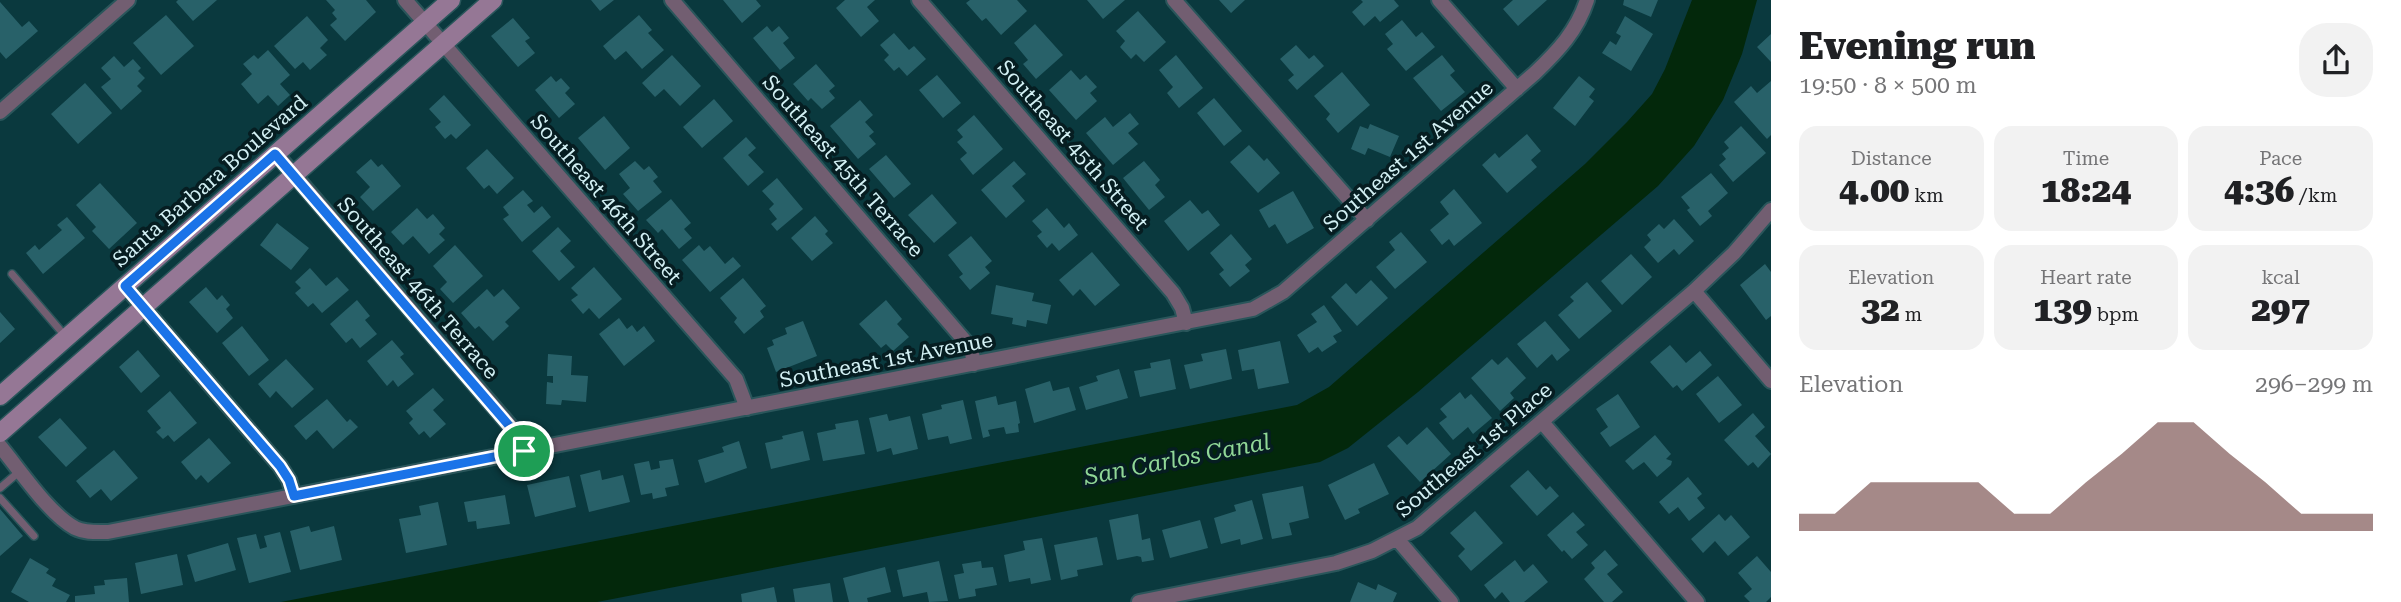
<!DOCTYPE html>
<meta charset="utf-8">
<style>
:root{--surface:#fff;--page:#f2f2f2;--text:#202124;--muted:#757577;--accent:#805856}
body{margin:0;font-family:"Roboto Serif",serif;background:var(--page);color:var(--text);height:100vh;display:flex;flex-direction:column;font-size:26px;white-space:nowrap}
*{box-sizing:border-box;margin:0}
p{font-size:23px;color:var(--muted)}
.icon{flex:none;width:38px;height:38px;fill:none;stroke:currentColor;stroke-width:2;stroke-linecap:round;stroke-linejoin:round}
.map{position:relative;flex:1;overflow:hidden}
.drawer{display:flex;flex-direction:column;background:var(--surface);width:630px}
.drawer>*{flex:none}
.pin{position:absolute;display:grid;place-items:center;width:60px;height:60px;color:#fff;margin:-30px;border:4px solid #fff;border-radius:50%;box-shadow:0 2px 7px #0007}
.round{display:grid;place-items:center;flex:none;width:74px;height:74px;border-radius:28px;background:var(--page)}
.overview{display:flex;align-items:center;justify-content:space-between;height:119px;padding:0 28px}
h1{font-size:38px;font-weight:800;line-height:52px}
.metrics{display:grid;grid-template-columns:repeat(3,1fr);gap:10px;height:119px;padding:7px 28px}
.metrics div{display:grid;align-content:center;border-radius:18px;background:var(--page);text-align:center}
.metrics b{font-size:35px;font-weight:800}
.metrics small{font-size:19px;font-weight:400}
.metrics p{font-size:19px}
.chart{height:196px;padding:14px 28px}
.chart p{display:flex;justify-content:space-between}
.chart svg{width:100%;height:126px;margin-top:7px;fill:var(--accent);opacity:.7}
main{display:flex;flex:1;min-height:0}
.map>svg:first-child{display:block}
</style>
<main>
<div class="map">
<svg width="1771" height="602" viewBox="0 0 1771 602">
<rect width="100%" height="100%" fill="#0a393e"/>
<!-- water -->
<path fill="#03280b" d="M1692 0H1757L1742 54 1723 100 1694 146 1658 186 1418 392 1348 448 1320 462 597 602H281L1297 405 1329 387 1585 164 1627 122 1652 94 1665 69Z"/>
<!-- building -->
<path fill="#286169" d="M178 0H217L193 21 176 2Z
M326 0H366L376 12 345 41 330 25 337 19 332 13 335 10Z
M591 0H614L600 11Z
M723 0H756L761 6 742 23Z
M845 0H875L867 7 879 21 861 37 836 8Z
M970 0H1017L1027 11 1001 35 986 18 982 21 966 3Z
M1087 0H1125L1103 19Z
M1219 0H1245L1231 13Z
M1361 0H1394L1399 6 1380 22 1375 16 1364 26 1352 12 1363 2Z
M1513 0H1547L1518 26 1503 9Z
M1624 0H1658L1651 17 1623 5Z
M0 2 22 27 29 21 38 31 6 59 0 52Z
M1138 11 1166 42 1144 62 1136 54 1131 59 1120 47 1125 41 1116 31Z
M166 15 194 46 161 75 133 43Z
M639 15 652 30 648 33 664 50 642 69 626 51 615 60 603 46Z
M307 16 328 40 320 48 327 55 310 70 303 62 295 69 274 46Z
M1625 16 1653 34 1631 71 1602 53 1610 41 1616 45 1621 36 1616 33Z
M513 18 530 38 525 41 535 53 518 67 491 36Z
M1402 20 1416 37 1422 32 1435 47 1406 71 1387 49 1393 44 1385 34Z
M1035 24 1063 55 1036 79 1023 64 1028 60 1014 43Z
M767 26 772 32 779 26 789 38 783 43 795 58 780 70 753 38Z
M894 33 909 50 914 46 926 59 907 76 899 67 894 71 884 60 889 55 880 45Z
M1771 34V62L1757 47Z
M1296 45 1309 59 1314 55 1324 66 1297 90 1288 80 1294 75 1280 59Z
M268 50 290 75 280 84 290 95 278 106 268 95 258 104 241 84 252 74 243 64 254 55 258 59Z
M672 55 701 86 680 106 664 89 655 97 642 83Z
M1176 55 1203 88 1179 108 1167 93 1173 87 1159 70Z
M1442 55 1455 71 1450 75 1465 92 1441 111 1413 78Z
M114 56 124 67 133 59 141 68 138 71 145 78 137 86 142 91 121 110 101 87 111 79 101 68Z
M816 64 835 86 829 91 835 98 822 109 811 98 808 101 793 84Z
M1071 70 1080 80 1086 75 1097 87 1090 93 1097 101 1076 120 1049 90Z
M1342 72 1370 105 1338 133 1326 119 1330 114 1314 96Z
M937 75 961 103 943 118 919 90Z
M551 76 556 82 561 78 570 88 565 93 575 104 559 118 535 90Z
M1579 76 1595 89 1589 97 1594 101 1575 126 1553 108Z
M1771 81V135L1767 139 1734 102 1751 86 1757 93Z
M85 83 112 113 78 144 51 114Z
M444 95 471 125 456 139 451 134 445 139 435 127 441 122 429 109Z
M1214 98 1242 131 1224 146 1197 113Z
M714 99 733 121 702 148 683 127Z
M860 100 873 115 865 122 874 132 869 136 876 144 858 159 830 126Z
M1130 113 1139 124 1128 133 1138 144 1113 165 1086 133 1105 117 1113 127Z
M974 115 1003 149 973 175 960 159 967 153 957 142 963 137 957 130Z
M604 116 630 148 605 170 578 138Z
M1370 124 1399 136 1390 157 1368 148 1365 155 1351 149 1360 126 1368 129Z
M1741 126 1766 153 1733 182 1719 165 1726 159 1722 154 1729 148 1724 142Z
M1527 134 1541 151 1531 160 1537 167 1507 193 1482 165 1495 153 1499 158Z
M746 137 756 148 748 155 764 172 748 186 723 158Z
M1249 145 1264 161 1267 158 1280 173 1258 193 1230 162Z
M487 149 514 178 497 194 489 185 484 189 466 168Z
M886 155 911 184 894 198 869 169Z
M371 159 378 167 382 164 401 186 373 211 360 197 370 187 356 172Z
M635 161 644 170 649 166 658 177 653 181 662 192 638 211 623 194 630 188 619 174Z
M1014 161 1026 174 1012 186 1025 201 1006 218 981 190Z
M1144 161 1160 180 1155 185 1165 197 1149 210 1123 178Z
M1711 173 1728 193 1708 211 1712 216 1700 226 1687 210 1690 208 1681 197Z
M777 178 803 209 777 231 771 224 777 219 769 209 774 204 762 191Z
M100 183 137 223 109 249 92 231 96 227 76 205Z
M1454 189 1482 223 1454 246 1449 239 1442 245 1430 230 1449 214 1440 202Z
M523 190 533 201 527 205 534 213 542 206 551 217 522 242 503 219 509 215 503 207Z
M1293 191 1314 228 1287 244 1275 224 1269 228 1259 210Z
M932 194 957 223 934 243 908 215Z
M671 199 691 223 684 229 692 238 679 249 662 229 658 233 646 220Z
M1190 200 1202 214 1208 210 1220 225 1188 251 1164 221Z
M417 208 427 219 433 214 445 228 439 234 445 240 429 254 413 236 403 245 391 232Z
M1047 208 1064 228 1069 223 1078 235 1059 251 1052 243 1047 248 1037 236 1042 232 1032 221Z
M815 216 828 231 825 234 833 243 812 261 791 238Z
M67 217 85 238 43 274 26 253 35 245 39 250 62 230 57 225Z
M1674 219 1694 241 1679 255 1674 249 1658 263 1644 247 1651 240 1647 235 1659 224 1664 229Z
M277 223 309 248 291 270 260 245Z
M558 227 571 241 560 251 575 267 559 281 532 251Z
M1401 232 1427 262 1395 289 1376 267 1395 250 1389 242Z
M1231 234 1252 259 1245 265 1250 271 1230 287 1219 274 1224 270 1210 253Z
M971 236 992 261 985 267 990 273 970 290 959 277 963 274 948 255Z
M455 245 483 276 453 303 440 289 447 282 433 266Z
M699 245 704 251 710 246 725 264 733 257 741 266 710 292 682 260Z
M1092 252 1120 285 1095 306 1080 289 1073 296 1059 280Z
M1631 254 1652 277 1622 305 1601 281Z
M1765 264 1771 272V316L1766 320 1740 285Z
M594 267 622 299 599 319 589 308 583 314 571 300 578 295 571 288Z
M310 268 326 286 337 277 349 290 322 313 313 303 308 307 295 293 301 288 295 282Z
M743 278 766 306 760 311 764 317 744 334 734 322 737 318 720 298Z
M1371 280 1388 298 1357 326 1331 297 1346 283 1356 294Z
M1587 282 1612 311 1579 339 1558 315 1574 301 1570 297Z
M996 285 1034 293 1032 301 1051 305 1047 324 1027 320 1026 327 1012 324 1013 318 991 314Z
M206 287 217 300 222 295 230 305 226 309 233 318 217 333 189 302Z
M487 289 494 297 503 289 520 308 505 322 509 326 493 341 479 326 475 329 461 313Z
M357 300 370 316 365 320 377 334 360 348 352 338 346 343 330 324Z
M886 300 902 319 897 324 909 337 893 351 886 344 881 348 859 324Z
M1324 305 1342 331 1333 336 1337 342 1322 352 1318 347 1309 353 1297 335 1317 322 1311 314Z
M0 312 15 329 0 343Z
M619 318 627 329 632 325 637 332 644 326 655 341 624 366 599 334Z
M803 321 817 356 776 372 767 348 774 345 772 340 787 334 785 328Z
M1545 321 1570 350 1557 361 1552 354 1537 368 1517 344Z
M242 326 269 360 249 376 222 343Z
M392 340 404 354 400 357 414 374 398 387 393 380 387 386 367 361Z
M1280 341 1289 383 1258 389 1254 369 1242 371 1238 350Z
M1670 345 1686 363 1700 351 1712 365 1682 391 1677 385 1673 388 1650 362Z
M1226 349 1232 379 1190 389 1184 365 1203 361 1201 354Z
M138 350 160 376 141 393 119 367Z
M548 354 572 356 571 375 588 376 586 402 562 400 561 405 546 404 547 382 553 383V376H547Z
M1507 357 1526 378 1510 393 1514 398 1500 411 1471 378 1492 359 1498 365Z
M286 359 314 389 292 408 276 391 270 398 258 384Z
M1170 359 1176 389 1140 397 1134 371 1151 368 1150 363Z
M1119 369 1128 398 1086 410 1079 387 1098 381 1096 376Z
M1718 376 1742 405 1719 423 1696 394Z
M1050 381 1053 391 1069 387 1076 410 1034 423 1025 389Z
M433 388 444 400 433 410 446 424 430 438 424 431 419 435 409 423 413 419 406 411Z
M170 391 197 423 174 442 168 435 163 439 156 432 161 428 147 411Z
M1460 392 1465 399 1471 394 1492 418 1473 434 1468 427 1453 440 1439 423 1447 417 1440 409Z
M1618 394 1640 427 1610 447 1600 433 1608 427 1596 409Z
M996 396 998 405 1016 401 1020 423 1018 424 1019 432 1006 434 1004 427 988 430 990 436 983 438 975 401Z
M327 399 347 422 350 419 358 427 333 449 317 430 306 440 294 426Z
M963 400 972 439 950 444 948 436 928 440 922 414 942 409 941 405Z
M1753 413 1765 427 1755 436 1771 454 1758 468 1753 462 1748 466 1724 440Z
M887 414 889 421 910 416 918 449 893 455 891 448 877 452 869 418Z
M60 418 87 448 66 467 38 437Z
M858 420 865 454 823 461 817 433 836 429 835 424Z
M1427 427 1451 454 1420 482 1387 446 1399 436 1407 445Z
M803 431 810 460 771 469 765 443 783 439 782 436Z
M1655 435 1671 454 1666 459 1672 461 1671 465 1657 477 1644 462 1633 470 1625 461Z
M209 438 231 463 208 483 201 475 196 480 181 462Z
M739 441 747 468 705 483 698 460 724 452 722 447Z
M114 450 138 478 111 501 101 489 90 498 76 481Z
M673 459 679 485 665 488 667 496 653 499 652 493 641 495 634 464 649 461 651 470 660 468 659 461Z
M1374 463 1389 494 1358 509 1360 513 1345 520 1328 485Z
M600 470 602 480 623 475 630 502 589 512 580 475Z
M1528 470 1546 490 1550 486 1559 496 1537 516 1510 486Z
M569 476 576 507 535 517 527 485Z
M1688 477 1702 494 1697 498 1705 508 1689 521 1678 507 1669 514 1659 502Z
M1303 486 1309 518 1289 523 1292 535 1272 539 1262 494Z
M505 495 510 524 477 529 476 521 468 522 464 502Z
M1252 500 1263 539 1241 545 1240 539 1221 544 1214 518 1236 511 1234 505Z
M438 502 447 545 406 553 399 519 421 515 419 506Z
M0 509 23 536 0 556Z
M1475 511 1503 543 1471 571 1458 556 1465 549 1450 533Z
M1573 512 1585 525 1576 532 1588 545 1572 559 1564 550 1562 552 1547 535Z
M1138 514 1142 540 1150 538 1154 560 1142 562 1141 557 1137 556 1117 560 1109 520Z
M1719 514 1725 521 1731 515 1750 537 1728 556 1715 541 1703 553 1691 539Z
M1200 520 1208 548 1170 558 1162 530Z
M309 526 311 532 334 526 342 560 300 570 290 531Z
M280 532 291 572 249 583 237 538 256 534 260 549 267 547 264 536Z
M1097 537 1103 565 1077 570 1078 576 1061 580 1054 545Z
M1042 538 1051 580 1031 584 1030 578 1009 582 1004 555 1025 550 1023 541Z
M228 543 236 570 195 582 187 555Z
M1605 550 1618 565 1607 574 1623 592 1612 602H1604L1584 579 1595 568 1591 563Z
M177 554 183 585 141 594 135 563Z
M1757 556 1771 572V597L1766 602H1750L1744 596 1752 589 1738 573Z
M30 558 49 569 46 573 56 579 52 586 70 595 66 602H29L11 592Z
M1515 560 1524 572 1533 564 1548 582 1524 602H1510L1502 592 1495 599 1484 585Z
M939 561 948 601 929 602 927 592 903 597 897 570Z
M981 561 982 568 993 567 997 585 975 589 976 596 959 599 954 575 964 573 962 564Z
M885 567 891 592 867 598 868 602H849L843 578Z
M127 578 129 602H75V596L95 594 94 586 105 585 104 580Z
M1358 582 1376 590 1378 584 1397 593 1393 602H1350Z
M830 583 833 602H795L793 589Z
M774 587 777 602H742L741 594Z"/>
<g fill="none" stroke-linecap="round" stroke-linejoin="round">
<defs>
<path id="lane" d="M12 274 66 337
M0 488 20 471
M0 498 34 536"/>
<path id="street" d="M405 0 736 379 747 408
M672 0 971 348 974 364
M919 0 1173 293 1182 308 1186 323
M1174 0 1367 220
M1439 0 1517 89
M0 112 128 0
M276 154 518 435 525 451
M125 286 280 466 289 480 294 496
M1694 291 1771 381
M1542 422 1697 602
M0 446C20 470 49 514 75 528 85 533 97 532 108 532L1253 309 1283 292 1535 73C1558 51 1577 31 1587 0
M1398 540 1451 602
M1139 602 1336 563 1372 551 1417 528 1694 291 1734 253 1771 210"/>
<path id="secondary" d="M0 396 451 0
M0 433 493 0"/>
</defs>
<!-- lane casing -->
<use href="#lane" stroke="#2a565b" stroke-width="10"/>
<!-- street casing -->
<use href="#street" stroke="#2a565b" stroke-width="18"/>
<!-- secondary casing -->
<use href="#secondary" stroke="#2a565b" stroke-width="21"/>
<!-- lane -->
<use href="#lane" stroke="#725e71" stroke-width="7"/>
<!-- street -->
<use href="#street" stroke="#725e71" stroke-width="14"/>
<!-- secondary -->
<use href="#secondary" stroke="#957795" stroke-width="18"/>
</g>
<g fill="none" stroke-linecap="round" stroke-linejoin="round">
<defs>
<path id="route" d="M275 154 518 436 524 451 294 496 289 480 280 466 125 286Z"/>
</defs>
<!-- route casing -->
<use href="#route" stroke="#fff" stroke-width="14"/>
<!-- route -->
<use href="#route" stroke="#1a73e8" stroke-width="9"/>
</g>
<g text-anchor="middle" stroke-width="7" stroke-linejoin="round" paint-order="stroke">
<!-- street labels -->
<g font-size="21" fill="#d3f0f4" stroke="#061d21">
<text transform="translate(1073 145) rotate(49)" y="7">Southeast 45th Street</text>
<text transform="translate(1408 156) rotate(-41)" y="7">Southeast 1st Avenue</text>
<text transform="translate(843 166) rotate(49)" y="7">Southeast 45th Terrace</text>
<text transform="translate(210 181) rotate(-41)" y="7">Santa Barbara Boulevard</text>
<text transform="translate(606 199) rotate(49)" y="7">Southeast 46th Street</text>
<text transform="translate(418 288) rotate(49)" y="7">Southeast 46th Terrace</text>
<text transform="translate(886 360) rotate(-11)" y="7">Southeast 1st Avenue</text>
<text transform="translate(1474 450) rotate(-40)" y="7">Southeast 1st Place</text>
</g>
<!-- water labels -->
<g font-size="23" font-style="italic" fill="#90d797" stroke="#061d21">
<text transform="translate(1177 459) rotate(-11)" y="8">San Carlos Canal</text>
</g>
</g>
</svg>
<div class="pin" style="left:524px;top:451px;background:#1e9e55"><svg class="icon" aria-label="arrive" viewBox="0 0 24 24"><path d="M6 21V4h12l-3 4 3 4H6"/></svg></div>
</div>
<section class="drawer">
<div class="overview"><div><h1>Evening run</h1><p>19:50 · 8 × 500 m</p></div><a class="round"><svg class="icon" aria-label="share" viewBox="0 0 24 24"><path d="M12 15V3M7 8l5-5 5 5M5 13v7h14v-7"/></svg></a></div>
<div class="metrics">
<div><p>Distance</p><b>4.00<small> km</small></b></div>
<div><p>Time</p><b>18:24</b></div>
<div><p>Pace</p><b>4:36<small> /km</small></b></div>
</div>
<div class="metrics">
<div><p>Elevation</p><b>32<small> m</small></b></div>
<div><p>Heart rate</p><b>139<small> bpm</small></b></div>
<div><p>kcal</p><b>297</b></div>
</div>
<div class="chart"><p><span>Elevation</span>296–299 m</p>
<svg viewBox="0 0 160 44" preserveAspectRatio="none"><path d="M0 44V38L10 38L20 27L30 27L40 27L50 27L60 38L70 38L80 27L90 17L100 6L110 6L120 17L130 27L140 38L150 38L160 38V44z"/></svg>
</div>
</section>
</main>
